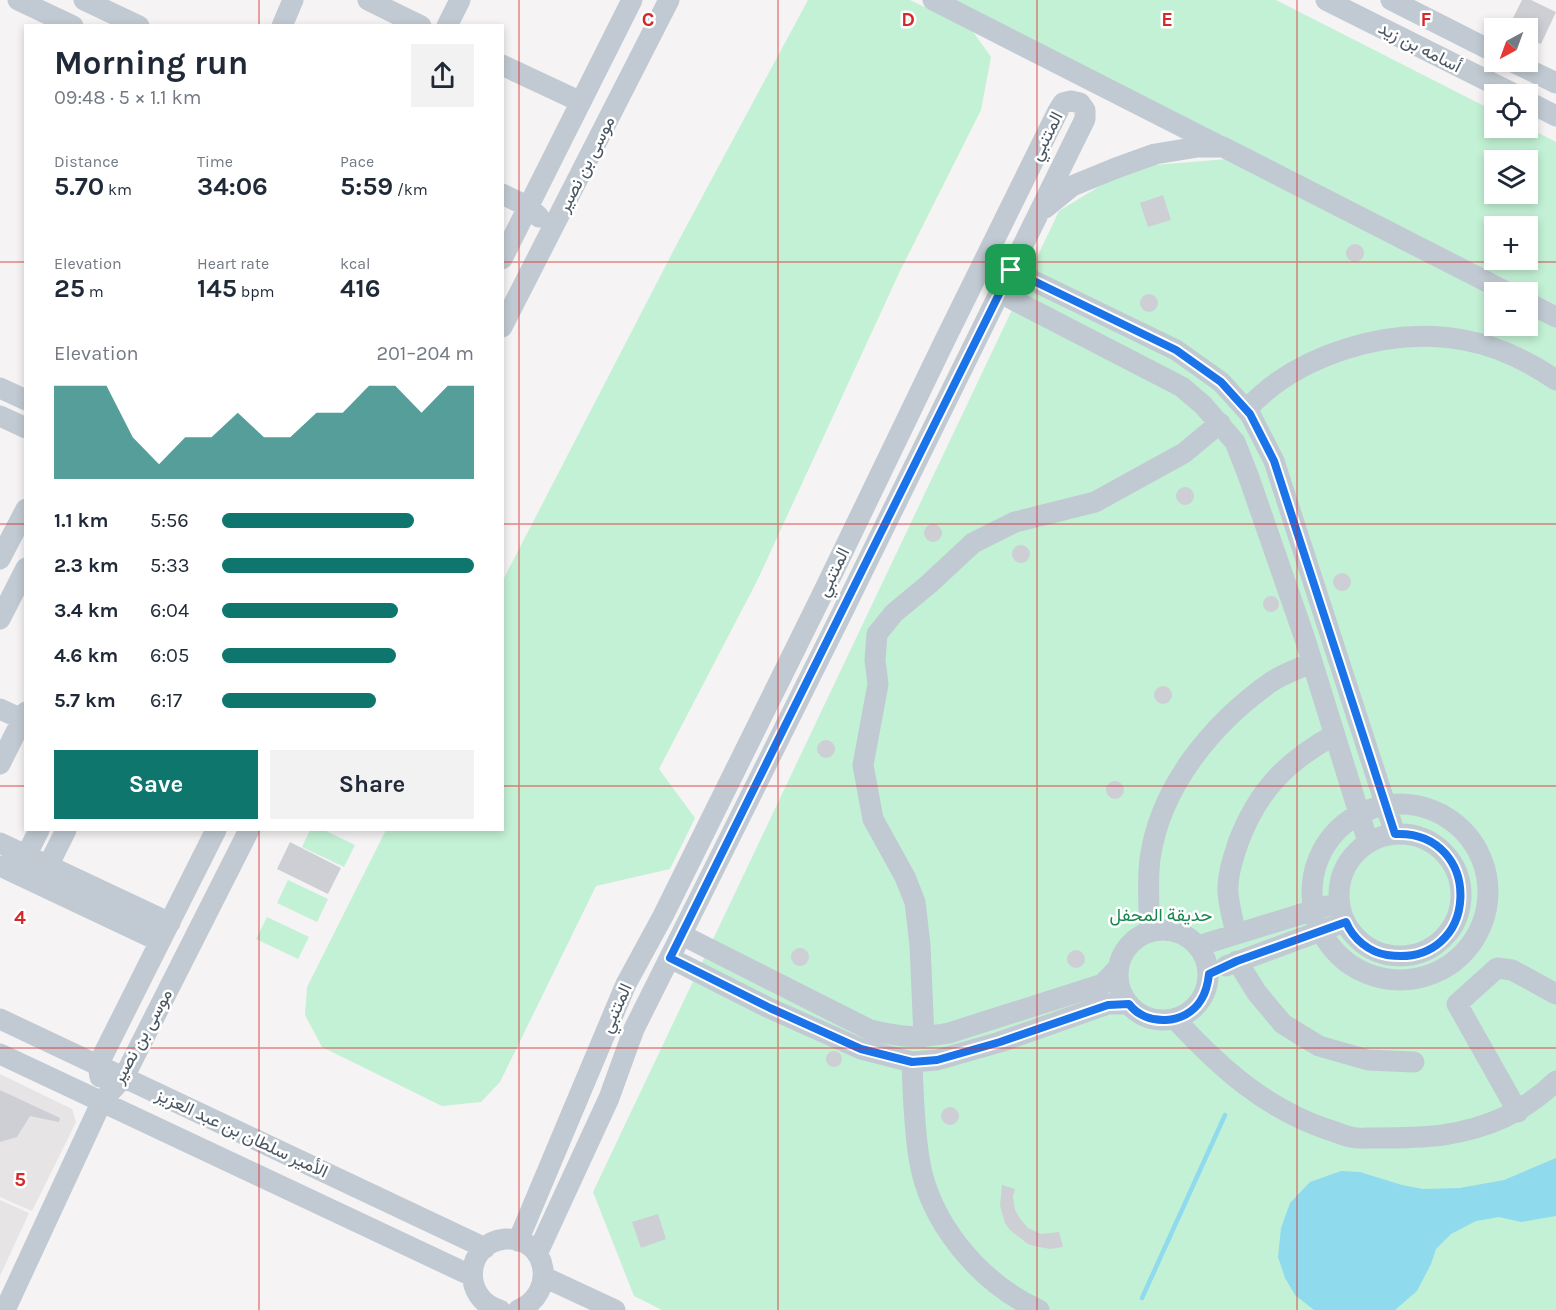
<!DOCTYPE html>
<meta charset="utf-8">
<style>
:root{--surface:#fff;--page:#f2f2f3;--text:#1f2937;--muted:#747a83;--accent:#0f766e}
body{margin:0;font-family:Karla,Vazirmatn,sans-serif;background:var(--page);color:var(--text);height:100vh;display:flex;flex-direction:column;font-size:22px;white-space:nowrap}
*{box-sizing:border-box;margin:0}
p{font-size:20px;color:var(--muted)}
.icon{flex:none;width:33px;height:33px;fill:none;stroke:currentColor;stroke-width:2;stroke-linecap:round;stroke-linejoin:round}
.map{position:relative;flex:1;overflow:hidden}
.panel{position:absolute;left:24px;top:24px;width:480px;height:807px;display:flex;flex-direction:column;background:var(--surface);border-radius:0px;box-shadow:0 3px 9px #0003}
.panel>*{flex:none}
.needle{width:39px;rotate:221deg}
.buttons{position:absolute;left:1484px;top:18px;display:grid;gap:12px}
.buttons a{display:grid;place-items:center;width:54px;height:54px;border-radius:0px;background:var(--surface);box-shadow:0 3px 9px #0003;font-size:30px}
.pin{position:absolute;display:grid;place-items:center;width:51px;height:51px;color:#fff;margin:-26px;border-radius:12px;box-shadow:0 3px 9px #0006}
.round{display:grid;place-items:center;flex:none;width:63px;height:63px;border-radius:0px;background:var(--page)}
.summary{display:flex;align-items:center;justify-content:space-between;height:102px;padding:0 30px}
h1{font-size:33px;font-weight:700;line-height:45px}
.figures{display:grid;grid-template-columns:repeat(3,1fr);gap:9px;height:102px;padding:6px 30px}
.figures div{display:grid;align-content:center}
.figures b{font-size:26px;font-weight:700}
.figures small{font-size:16px;font-weight:400}
.figures p{font-size:16px}
.chart{height:168px;padding:12px 30px}
.chart p{display:flex;justify-content:space-between}
.chart svg{width:100%;height:108px;margin-top:6px;fill:var(--accent);opacity:.7}
.cta{display:flex;gap:12px;margin-top:auto;padding:12px 30px}
.cta a{flex:1;height:69px;border-radius:0px;background:var(--accent);color:#fff;font-size:24px;font-weight:700;line-height:69px;text-align:center}
.cta a+a{background:var(--page);color:var(--text)}
ul{padding:0 30px;list-style:none;font-size:20px}
li{display:grid;grid-template-columns:96px 72px 1fr;align-items:center;height:45px}
li i{height:15px;border-radius:8px;background:var(--accent)}
.map>svg:first-child{display:block}
</style>
<div class="map">
<svg width="1556" height="1310" viewBox="0 0 1556 1310">
<rect width="100%" height="100%" fill="#f5f3f3"/>
<!-- education -->
<path fill="#e6e4e5" d="M0 1074 72 1109 76 1122 32 1211 0 1197Z
M0 1200 29 1213 0 1276Z"/>
<!-- green -->
<path fill="#c3f1d5" fill-rule="evenodd" d="M808 0H910L971 29 991 57 981 110 900 271 757 581 659 769 695 818 670 869 596 886 500 1082 481 1102 442 1106 322 1047 305 1015 307 987 386 830H502L503 580 679 240Z
M954 0H1276L1494 111V128L1527 127 1556 142V305ZM1494 160H1527V194H1494ZM1494 226H1527V260H1494Z
M1227 159 1494 293V326H1527V310L1556 324V1310H662L634 1296 593 1192 1059 211 1131 167Z
M310 830H324L355 845 344 867 302 847Z
M288 880 328 899 317 922 277 903Z
M267 917 309 937 298 959 256 939Z"/>
<!-- water -->
<path fill="#90daee" d="M1556 1158V1216L1521 1222 1499 1217 1476 1221 1451 1234 1436 1249 1431 1264 1417 1291 1395 1310H1314L1295 1295 1285 1278 1278 1257 1281 1228 1290 1203 1310 1182 1341 1171 1360 1172 1402 1185 1423 1189 1460 1188 1504 1180Z"/>
<g fill="none" stroke-linecap="round" stroke-linejoin="round">
<!-- stream -->
<path stroke="#90daee" stroke-width="4.5" d="M1142 1298 1225 1115"/>
</g>
<!-- building -->
<path fill="#cdcfd5" d="M1522 0H1531L1556 12 1541 44 1527 38V28H1508Z
M1163 195 1171 220 1148 227 1140 203Z
M1346 253a9 9 0 1 1 18 0a9 9 0 1 1-18 0Z
M1140 303a9 9 0 1 1 18 0a9 9 0 1 1-18 0Z
M1176 496a9 9 0 1 1 18 0a9 9 0 1 1-18 0Z
M924 533a9 9 0 1 1 18 0a9 9 0 1 1-18 0Z
M1012 554a9 9 0 1 1 18 0a9 9 0 1 1-18 0Z
M1333 582a9 9 0 1 1 18 0a9 9 0 1 1-18 0Z
M1263 604a8 8 0 1 1 16 0a8 8 0 1 1-16 0Z
M1154 695a9 9 0 1 1 18 0a9 9 0 1 1-18 0Z
M817 749a9 9 0 1 1 18 0a9 9 0 1 1-18 0Z
M1106 790a9 9 0 1 1 18 0a9 9 0 1 1-18 0Z
M290 842 341 868 328 894 277 869Z
M791 957a9 9 0 1 1 18 0a9 9 0 1 1-18 0Z
M1067 959a9 9 0 1 1 18 0a9 9 0 1 1-18 0Z
M826 1059a8 8 0 1 1 16 0a8 8 0 1 1-16 0Z
M0 1090 60 1118 59 1122 30 1116 17 1137 0 1142Z
M941 1116a9 9 0 1 1 18 0a9 9 0 1 1-18 0Z
M1002 1185 1015 1189 1013 1196 1015 1210 1021 1220 1028 1228 1041 1234 1059 1232 1063 1247 1050 1249 1034 1246 1028 1244 1010 1230 1005 1223 1000 1206Z
M658 1214 666 1239 641 1248 632 1222Z"/>
<g fill="none" stroke-linecap="round" stroke-linejoin="round">
<!-- minor -->
<path stroke="#c1cad2" stroke-width="21" d="M18 0 73 26
M84 0 139 26
M368 0 421 26
M933 0 1220 146
M1326 0 1514 94
M1391 0 1494 52
M282 26 293 0
M447 26 460 0
M1513 62 1556 83
M502 65 581 102
M1527 101 1556 116
M502 194 529 207 539 217
M1045 208 1072 186 1116 168 1155 154 1198 147H1223L1507 292
M502 259 632 0
M1011 270 1176 350 1221 382 1250 414 1274 461 1395 834
M1000 293 1182 387 1203 405 1235 442 1248 475 1305 639 1368 842
M1527 302 1556 317
M502 327 669 0
M0 388 26 400
M1246 410C1297 354 1390 326 1464 340 1498 346 1528 361 1556 380
M0 416 26 428
M0 559 26 509
M0 619 26 568
M0 709 26 721
M0 764 26 712
M1312 892a88 88 0 1 1 176 0a88 88 0 1 1-176 0Z
M39 830 26 856 31 880 48 866 66 830
M1339 895a61 61 0 1 1 122 0a61 61 0 1 1-122 0Z
M0 843 170 923
M0 866 159 941
M1118 975a45 45 0 1 1 90 0a45 45 0 1 1-90 0Z
M1150 932C1149 908 1147 883 1150 859 1160 786 1213 723 1271 682 1283 674 1299 669 1312 662
M1236 934C1233 920 1229 906 1228 893 1227 875 1233 859 1238 843 1258 790 1286 762 1334 735
M682 935 870 1030C901 1037 917 1039 949 1033L1103 984 1118 968
M1198 946 1327 906
M670 958 769 1008 861 1049 912 1062 937 1060 1000 1042 1108 1004H1129
M1237 961 1257 993 1283 1024 1319 1046 1368 1060 1414 1062
M1226 966 1334 926
M0 1019 485 1248
M1175 1019C1220 1068 1266 1109 1329 1130 1337 1132 1344 1136 1351 1137 1358 1139 1367 1138 1374 1138 1397 1138 1420 1138 1443 1135 1488 1128 1523 1113 1556 1081
M924 1037 920 945 915 902 905 877 873 819 863 765 878 684 875 660 877 634 894 613 929 584 973 543 1015 522 1095 502 1184 453 1220 423
M0 1054 472 1276
M912 1062C913 1094 914 1126 919 1158 929 1223 980 1283 1039 1310
M100 1077 98 1065 216 830
M1518 1112 1457 1004 1497 968 1512 970 1556 994
M518 1241 626 984 663 916 821 597 943 344 1058 111 1063 103 1071 101 1080 103 1085 110V119L843 611 634 1029 609 1098 537 1254
M544 1277 615 1310
M5 1310 102 1101 124 1077 249 830
M500 1310C461 1299 464 1243 505 1239 548 1236 558 1294 518 1310"/>
</g>
<g fill="none" stroke-linecap="round" stroke-linejoin="round">
<defs>
<path id="route" d="M1011 270 1176 350 1221 382 1250 414 1274 461 1395 834C1485 830 1482 969 1387 955 1369 952 1353 939 1346 922L1237 961 1209 974C1208 984 1206 992 1201 1000 1186 1025 1146 1027 1129 1004L1108 1005 1000 1042 937 1060 912 1062 861 1049 770 1008 670 958Z"/>
</defs>
<!-- route casing -->
<use href="#route" stroke="#fff" stroke-width="12"/>
<!-- route -->
<use href="#route" stroke="#1a73e8" stroke-width="8"/>
</g>
<!-- grid -->
<path fill="none" stroke="#d62828" stroke-width="1.5" stroke-opacity="0.55" d="M259 0V26M519 0V1310M778 0V1310M1037 0V1310M1297 0V1310M0 262H26M502 262H1556M0 524H26M502 524H1556M0 786H26M502 786H1556M259 830V1310M0 1048H1556"/>
<g text-anchor="middle" stroke-width="5" stroke-linejoin="round" paint-order="stroke">
<!-- street labels -->
<g font-size="18" fill="#4a5661" stroke="#fff">
<text transform="translate(1420 47) rotate(27)" y="6">أسامه بن زيد</text>
<text transform="translate(1046 136) rotate(-63)" y="6">المتنبي</text>
<text transform="translate(586 164) rotate(-63)" y="6">موسى بن نصير</text>
<text transform="translate(833 572) rotate(-64)" y="6">المتنبي</text>
<text transform="translate(616 1008) rotate(-66)" y="6">المتنبي</text>
<text transform="translate(142 1036) rotate(-61)" y="6">موسى بن نصير</text>
<text transform="translate(242 1133) rotate(25)" y="6">الأمير سلطان بن عبد العزيز</text>
</g>
<!-- park labels -->
<g font-size="18" fill="#17864f" stroke="#fff">
<text x="1161" y="921">حديقة المحفل</text>
</g>
</g>
<g font-size="20" text-anchor="middle" font-weight="bold" fill="#d62828" stroke="#fff" stroke-width="5" stroke-linejoin="round" paint-order="stroke">
<text x="648" y="26">C</text>
<text x="908" y="26">D</text>
<text x="1167" y="26">E</text>
<text x="1426" y="26">F</text>
<text x="20" y="924">4</text>
<text x="20" y="1186">5</text>
</g>
</svg>
<div class="buttons">
<a><svg class="needle" viewBox="-14 -14 28 28"><path d="M0-13l5 13h-10z" fill="#e53935"/><path d="M0 13l5-13h-10z" fill="#747a83"/></svg></a>
<a><svg class="icon" aria-label="locate" viewBox="0 0 24 24"><circle cx="12" cy="12" r="6"/><path d="M12 2v4M12 18v4M2 12h4M18 12h4"/></svg></a>
<a><svg class="icon" aria-label="layers" viewBox="0 0 24 24"><path d="M12 4l9 5-9 5-9-5zM3 14l9 5 9-5"/></svg></a>
<a>+</a>
<a>−</a>
</div>
<div class="pin" style="left:1011px;top:270px;background:#1e9e55"><svg class="icon" aria-label="arrive" viewBox="0 0 24 24"><path d="M6 21V4h12l-3 4 3 4H6"/></svg></div>
<section class="panel">
<div class="summary"><div><h1>Morning run</h1><p>09:48 · 5 × 1.1 km</p></div><a class="round"><svg class="icon" aria-label="share" viewBox="0 0 24 24"><path d="M12 15V3M7 8l5-5 5 5M5 13v7h14v-7"/></svg></a></div>
<div class="figures">
<div><p>Distance</p><b>5.70<small> km</small></b></div>
<div><p>Time</p><b>34:06</b></div>
<div><p>Pace</p><b>5:59<small> /km</small></b></div>
</div>
<div class="figures">
<div><p>Elevation</p><b>25<small> m</small></b></div>
<div><p>Heart rate</p><b>145<small> bpm</small></b></div>
<div><p>kcal</p><b>416</b></div>
</div>
<div class="chart"><p><span>Elevation</span>201–204 m</p>
<svg viewBox="0 0 160 44" preserveAspectRatio="none"><path d="M0 44V6L10 6L20 6L30 27L40 38L50 27L60 27L70 17L80 27L90 27L100 17L110 17L120 6L130 6L140 17L150 6L160 6V44z"/></svg>
</div>
<ul>
<li><b>1.1 km</b>5:56<i style="width:76%"></i></li>
<li><b>2.3 km</b>5:33<i style="width:100%"></i></li>
<li><b>3.4 km</b>6:04<i style="width:70%"></i></li>
<li><b>4.6 km</b>6:05<i style="width:69%"></i></li>
<li><b>5.7 km</b>6:17<i style="width:61%"></i></li>
</ul>
<div class="cta"><a>Save</a><a>Share</a></div>
</section>
</div>
